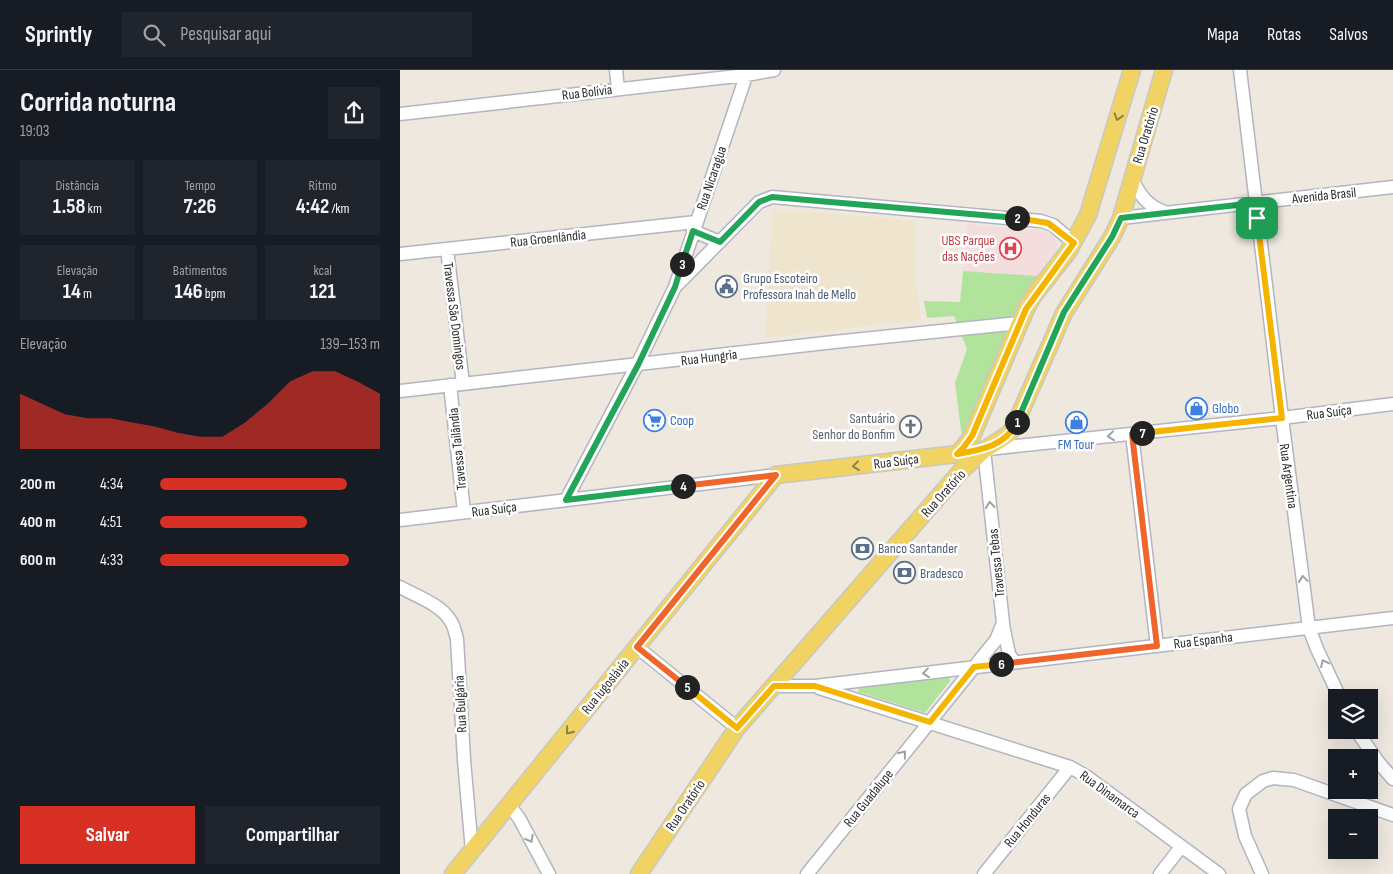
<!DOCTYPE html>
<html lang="pt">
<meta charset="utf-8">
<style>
:root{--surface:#171b24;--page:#20242c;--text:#f1f3f6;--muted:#9ea1a6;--line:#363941;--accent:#d93025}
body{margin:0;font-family:"Sofia Sans Condensed",sans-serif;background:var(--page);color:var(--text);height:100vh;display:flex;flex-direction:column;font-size:19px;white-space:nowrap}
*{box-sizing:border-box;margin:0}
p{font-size:16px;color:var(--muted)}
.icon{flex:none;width:28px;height:28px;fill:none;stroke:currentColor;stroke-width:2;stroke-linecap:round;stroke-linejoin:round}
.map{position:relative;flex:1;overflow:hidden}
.panel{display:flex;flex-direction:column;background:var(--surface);width:400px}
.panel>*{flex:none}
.buttons{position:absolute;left:928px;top:619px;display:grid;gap:10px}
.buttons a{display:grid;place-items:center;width:50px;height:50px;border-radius:0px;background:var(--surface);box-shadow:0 5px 20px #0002;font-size:25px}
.pin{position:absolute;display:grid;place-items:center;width:42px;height:42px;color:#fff;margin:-21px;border-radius:10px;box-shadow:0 2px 8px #0006}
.km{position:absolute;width:25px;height:25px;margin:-12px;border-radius:50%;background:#222;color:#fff;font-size:14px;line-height:25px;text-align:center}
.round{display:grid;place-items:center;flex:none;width:52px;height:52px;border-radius:0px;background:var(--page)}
.overview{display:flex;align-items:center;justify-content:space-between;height:85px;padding:0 20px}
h1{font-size:28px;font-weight:700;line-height:38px}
.stats{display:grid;grid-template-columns:repeat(3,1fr);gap:8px;height:85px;padding:5px 20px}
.stats div{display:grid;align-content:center;border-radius:0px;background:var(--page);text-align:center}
.stats b{font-size:21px;font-weight:700}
.stats small{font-size:14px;font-weight:400}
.stats p{font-size:14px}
.chart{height:140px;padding:10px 20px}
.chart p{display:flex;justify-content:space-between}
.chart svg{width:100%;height:90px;margin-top:5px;fill:var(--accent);opacity:.7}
.cta{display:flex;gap:10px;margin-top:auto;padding:10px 20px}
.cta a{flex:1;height:58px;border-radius:0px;background:var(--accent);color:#fff;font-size:20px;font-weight:700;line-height:58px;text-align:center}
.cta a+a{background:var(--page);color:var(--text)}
ul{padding:0 20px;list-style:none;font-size:16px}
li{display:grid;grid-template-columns:80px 60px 1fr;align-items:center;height:38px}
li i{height:12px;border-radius:6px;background:var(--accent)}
header{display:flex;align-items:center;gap:30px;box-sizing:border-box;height:70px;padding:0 25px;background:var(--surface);border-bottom:1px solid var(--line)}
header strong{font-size:24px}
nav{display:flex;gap:28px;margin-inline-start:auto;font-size:18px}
.search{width:350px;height:45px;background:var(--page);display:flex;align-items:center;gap:12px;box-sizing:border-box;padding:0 18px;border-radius:0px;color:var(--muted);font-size:19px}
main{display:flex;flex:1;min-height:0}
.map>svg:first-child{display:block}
</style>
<header>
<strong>Sprintly</strong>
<div class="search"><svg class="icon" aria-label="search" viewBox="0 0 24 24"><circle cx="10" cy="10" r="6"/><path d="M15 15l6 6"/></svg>Pesquisar aqui</div>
<nav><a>Mapa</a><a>Rotas</a><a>Salvos</a></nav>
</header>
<main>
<section class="panel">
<div class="overview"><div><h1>Corrida noturna</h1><p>19:03</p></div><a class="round"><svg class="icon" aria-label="share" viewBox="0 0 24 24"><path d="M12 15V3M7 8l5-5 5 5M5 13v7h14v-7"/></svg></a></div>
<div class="stats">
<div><p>Distância</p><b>1.58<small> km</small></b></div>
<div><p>Tempo</p><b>7:26</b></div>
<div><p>Ritmo</p><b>4:42<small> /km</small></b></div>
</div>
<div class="stats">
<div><p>Elevação</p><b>14<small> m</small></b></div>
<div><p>Batimentos</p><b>146<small> bpm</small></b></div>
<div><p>kcal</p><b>121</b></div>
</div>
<div class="chart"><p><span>Elevação</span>139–153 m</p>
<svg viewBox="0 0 160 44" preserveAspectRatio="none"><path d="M0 44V17L10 22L20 27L30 29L40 29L50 31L60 33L70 36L80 38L90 38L100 31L110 22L120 11L130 6L140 6L150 11L160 17V44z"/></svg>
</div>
<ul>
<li><b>200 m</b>4:34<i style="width:85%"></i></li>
<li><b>400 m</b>4:51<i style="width:67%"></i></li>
<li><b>600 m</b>4:33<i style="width:86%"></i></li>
</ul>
<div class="cta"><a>Salvar</a><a>Compartilhar</a></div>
</section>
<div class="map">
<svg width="993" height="804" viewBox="0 0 993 804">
<rect width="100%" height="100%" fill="#eee8df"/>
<!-- education -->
<path fill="#efe5cf" d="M373 140 427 143 516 151 515 206 521 250 365 268Z"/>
<!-- medical -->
<path fill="#f4dddd" d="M567 154 644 161 655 167 657 174 656 182 637 206 563 201Z"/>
<!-- green -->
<path fill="#b2e39c" d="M563 201 637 206 609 256 562 368 555 313 567 279 554 246 527 248 524 231 560 232Z
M548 607 550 609V611L525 643 459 622 458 620 459 618Z"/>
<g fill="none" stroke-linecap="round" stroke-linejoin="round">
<defs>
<path id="minor" d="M216 0 218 19
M840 0 882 348 909 558 917 579 940 628
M0 44 346 5 374 0
M732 109C740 125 747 136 765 142
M721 148 993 117
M293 161 320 172
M47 179 63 314
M0 184 296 152
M277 215 359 132 372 127 641 151 653 155 674 173
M50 315 64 442
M0 321 434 272 619 253
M732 364 757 576
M588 379 882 348 993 334
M166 430 237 295 275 217 348 0
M0 450 376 405
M0 517C16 526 40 534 50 550 54 555 55 562 57 569L64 690 72 781
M603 555 609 584 614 592
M237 577 337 658
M374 616H415L993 548
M419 618 670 697 686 706 819 804
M956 660 979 693 993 709
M109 735 119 748 149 804
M407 804 587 581 596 570 603 553 584 380
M584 804 670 697
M760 804 781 777
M862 804 845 766 839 739 846 724 863 711 873 708 894 710 993 745"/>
<path id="major" d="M53 804 376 405 557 384 563 378 572 366 626 239 634 225 668 182 688 145 732 0
M239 804 337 658 561 401 584 380 609 364 615 355 664 243 712 167 721 148 764 0"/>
</defs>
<!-- minor casing -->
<use href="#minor" stroke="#b2b5c0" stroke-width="15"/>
<!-- major casing -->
<use href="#major" stroke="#c8c8c8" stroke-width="19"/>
<!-- minor -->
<use href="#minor" stroke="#fff" stroke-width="12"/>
<!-- major -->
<use href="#major" stroke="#f0d362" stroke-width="16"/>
</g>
<!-- one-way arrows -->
<defs><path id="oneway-chevron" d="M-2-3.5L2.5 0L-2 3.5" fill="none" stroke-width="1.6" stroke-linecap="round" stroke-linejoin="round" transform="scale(1.25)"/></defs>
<g stroke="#8e8047">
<use href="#oneway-chevron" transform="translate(718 47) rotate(107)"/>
<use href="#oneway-chevron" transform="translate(456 396) rotate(173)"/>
<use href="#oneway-chevron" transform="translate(169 661) rotate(129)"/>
</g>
<g stroke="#a0a0a0">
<use href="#oneway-chevron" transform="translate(711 366) rotate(174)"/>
<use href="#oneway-chevron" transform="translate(590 435) rotate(-96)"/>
<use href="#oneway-chevron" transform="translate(903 509) rotate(-98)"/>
<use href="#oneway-chevron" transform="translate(924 593) rotate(-115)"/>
<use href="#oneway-chevron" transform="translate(526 603) rotate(173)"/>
<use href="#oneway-chevron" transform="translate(503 684) rotate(-51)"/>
<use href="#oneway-chevron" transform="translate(130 769) rotate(62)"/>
</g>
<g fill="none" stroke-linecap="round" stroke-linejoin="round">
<defs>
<path id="split-1" d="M617 352 664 242 712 167 721 148 855 133 857 148"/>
<path id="split-2" d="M617 148 648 153 674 173 626 239 572 366 563 378 557 384C580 380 606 376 617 352"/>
<path id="split-3" d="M282 194 293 161 320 172 359 132 372 127 617 148"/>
<path id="split-4" d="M282 194 275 217 238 295 166 430 283 416"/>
<path id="split-5" d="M283 416 376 405 237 577 287 617"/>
<path id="split-6" d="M287 617 337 658 374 616H415L530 652 574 597 601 594"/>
<path id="split-7" d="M601 594 757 576 732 364 742 363"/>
<path id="split-8" d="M742 363 882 348 857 148"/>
</defs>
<!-- split-1 casing -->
<use href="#split-1" stroke="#fff" stroke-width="10"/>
<!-- split-2 casing -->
<use href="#split-2" stroke="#fff" stroke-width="10"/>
<!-- split-3 casing -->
<use href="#split-3" stroke="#fff" stroke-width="10"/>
<!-- split-4 casing -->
<use href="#split-4" stroke="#fff" stroke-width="10"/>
<!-- split-5 casing -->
<use href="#split-5" stroke="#fff" stroke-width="10"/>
<!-- split-6 casing -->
<use href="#split-6" stroke="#fff" stroke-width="10"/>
<!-- split-7 casing -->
<use href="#split-7" stroke="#fff" stroke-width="10"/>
<!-- split-8 casing -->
<use href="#split-8" stroke="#fff" stroke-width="10"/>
<!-- split-1 -->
<use href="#split-1" stroke="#22a559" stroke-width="6"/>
<!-- split-2 -->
<use href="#split-2" stroke="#f5b400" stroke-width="6"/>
<!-- split-3 -->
<use href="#split-3" stroke="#22a559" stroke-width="6"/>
<!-- split-4 -->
<use href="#split-4" stroke="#22a559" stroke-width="6"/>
<!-- split-5 -->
<use href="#split-5" stroke="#f0652b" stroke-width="6"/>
<!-- split-6 -->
<use href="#split-6" stroke="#f5b400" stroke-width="6"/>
<!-- split-7 -->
<use href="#split-7" stroke="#f0652b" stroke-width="6"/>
<!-- split-8 -->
<use href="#split-8" stroke="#f5b400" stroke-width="6"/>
</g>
<!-- icons -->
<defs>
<symbol id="hospital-ring" viewBox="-11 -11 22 22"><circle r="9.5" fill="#fff" stroke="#e0444e" stroke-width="1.5"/><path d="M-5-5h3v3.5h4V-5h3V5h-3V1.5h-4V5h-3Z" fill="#e0444e"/></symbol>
<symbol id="civic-ring" viewBox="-11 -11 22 22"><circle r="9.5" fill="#fff" stroke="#5c6f8a" stroke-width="1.5"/><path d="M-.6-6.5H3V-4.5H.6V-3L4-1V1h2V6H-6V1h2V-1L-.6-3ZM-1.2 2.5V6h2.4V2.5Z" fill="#5c6f8a"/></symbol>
<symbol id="shop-ring" viewBox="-11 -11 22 22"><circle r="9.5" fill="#fff" stroke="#3f7fe0" stroke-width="1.5"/><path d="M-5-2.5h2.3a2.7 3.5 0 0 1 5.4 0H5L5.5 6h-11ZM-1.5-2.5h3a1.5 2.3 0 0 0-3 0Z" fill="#3f7fe0"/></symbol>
<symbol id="supermarket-ring" viewBox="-11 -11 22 22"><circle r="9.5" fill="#fff" stroke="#3f7fe0" stroke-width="1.5"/><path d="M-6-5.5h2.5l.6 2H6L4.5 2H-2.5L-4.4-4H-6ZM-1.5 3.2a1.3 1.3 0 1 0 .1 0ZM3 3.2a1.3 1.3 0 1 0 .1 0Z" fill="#3f7fe0"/></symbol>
<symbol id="church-ring" viewBox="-11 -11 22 22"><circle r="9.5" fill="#fff" stroke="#6b7280" stroke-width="1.5"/><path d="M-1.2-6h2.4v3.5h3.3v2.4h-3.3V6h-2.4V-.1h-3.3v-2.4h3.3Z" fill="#6b7280"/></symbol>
<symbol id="bank-ring" viewBox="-11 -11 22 22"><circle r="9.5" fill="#fff" stroke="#5c6f8a" stroke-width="1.5"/><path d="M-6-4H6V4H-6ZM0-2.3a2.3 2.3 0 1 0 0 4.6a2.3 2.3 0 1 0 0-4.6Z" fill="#5c6f8a"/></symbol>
</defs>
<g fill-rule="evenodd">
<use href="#hospital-ring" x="598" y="166" width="25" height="25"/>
<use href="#civic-ring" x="314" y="204" width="25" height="25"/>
<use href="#shop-ring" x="784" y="326" width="25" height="25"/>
<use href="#supermarket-ring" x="242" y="338" width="25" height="25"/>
<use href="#shop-ring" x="664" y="340" width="25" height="25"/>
<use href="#church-ring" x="498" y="344" width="25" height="25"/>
<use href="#bank-ring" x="450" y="466" width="25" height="25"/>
<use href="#bank-ring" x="492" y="490" width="25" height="25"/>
</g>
<g text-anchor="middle" stroke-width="5" stroke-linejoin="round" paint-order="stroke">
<!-- street labels -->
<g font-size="14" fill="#2c2c2c" stroke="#fff">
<text transform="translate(187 22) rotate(-7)" y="5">Rua Bolívia</text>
<text transform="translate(745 65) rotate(-73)" y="5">Rua Oratório</text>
<text transform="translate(311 108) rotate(-71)" y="5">Rua Nicaragua</text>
<text transform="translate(924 125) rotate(-6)" y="5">Avenida Brasil</text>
<text transform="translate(148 168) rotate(-6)" y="5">Rua Groenlândia</text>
<text transform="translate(55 246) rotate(83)" y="5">Travessa São Domingos</text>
<text transform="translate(309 287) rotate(-7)" y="5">Rua Hungria</text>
<text transform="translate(929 342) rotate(-7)" y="5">Rua Suíça</text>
<text transform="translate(57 379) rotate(-96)" y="5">Travessa Tailândia</text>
<text transform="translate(496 391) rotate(-7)" y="5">Rua Suíça</text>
<text transform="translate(889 406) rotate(82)" y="5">Rua Argentina</text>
<text transform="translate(543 423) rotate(-48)" y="5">Rua Oratório</text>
<text transform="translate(94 439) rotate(-7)" y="5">Rua Suíça</text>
<text transform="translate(596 493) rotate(-96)" y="5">Travessa Tebas</text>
<text transform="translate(803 570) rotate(-7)" y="5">Rua Espanha</text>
<text transform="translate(205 616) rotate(-51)" y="5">Rua Iugoslávia</text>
<text transform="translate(60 634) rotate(-93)" y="5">Rua Bulgária</text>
<text transform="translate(710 724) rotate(36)" y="5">Rua Dinamarca</text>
<text transform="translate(468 728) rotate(-51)" y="5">Rua Guadalupe</text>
<text transform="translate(285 735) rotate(-56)" y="5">Rua Oratório</text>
<text transform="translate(627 750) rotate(-51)" y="5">Rua Honduras</text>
</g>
<!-- health labels -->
<g font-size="14" fill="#be3a42" stroke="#fff" text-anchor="end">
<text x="595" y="175">UBS Parque<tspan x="595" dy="16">das Nações</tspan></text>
</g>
<!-- service labels -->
<g font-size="14" fill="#4e5e75" stroke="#fff" text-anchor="start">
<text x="343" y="213">Grupo Escoteiro<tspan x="343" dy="16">Professora Inah de Mello</tspan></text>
<text x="478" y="483">Banco Santander</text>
<text x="520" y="508">Bradesco</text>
</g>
<!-- shop labels -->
<g font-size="14" fill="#366cbe" stroke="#fff" text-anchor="start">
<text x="812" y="343">Globo</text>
<text x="270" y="355">Coop</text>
<text x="676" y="379" text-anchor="middle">FM Tour</text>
</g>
<!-- worship labels -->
<g font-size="14" fill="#5b616d" stroke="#fff" text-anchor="end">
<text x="495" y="353">Santuário<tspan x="495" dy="16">Senhor do Bonfim</tspan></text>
</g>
</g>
</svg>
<div class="buttons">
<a><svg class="icon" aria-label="layers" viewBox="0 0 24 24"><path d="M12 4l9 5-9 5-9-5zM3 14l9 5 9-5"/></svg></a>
<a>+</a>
<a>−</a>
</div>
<div class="pin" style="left:857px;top:148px;background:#1e9e55"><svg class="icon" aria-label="arrive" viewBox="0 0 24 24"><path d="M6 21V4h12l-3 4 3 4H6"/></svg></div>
<b class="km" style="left:617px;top:352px">1</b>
<b class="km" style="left:617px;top:148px">2</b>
<b class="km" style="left:282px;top:194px">3</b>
<b class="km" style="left:283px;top:416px">4</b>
<b class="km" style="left:287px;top:617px">5</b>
<b class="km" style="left:601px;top:594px">6</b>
<b class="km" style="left:742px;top:363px">7</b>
</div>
</main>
